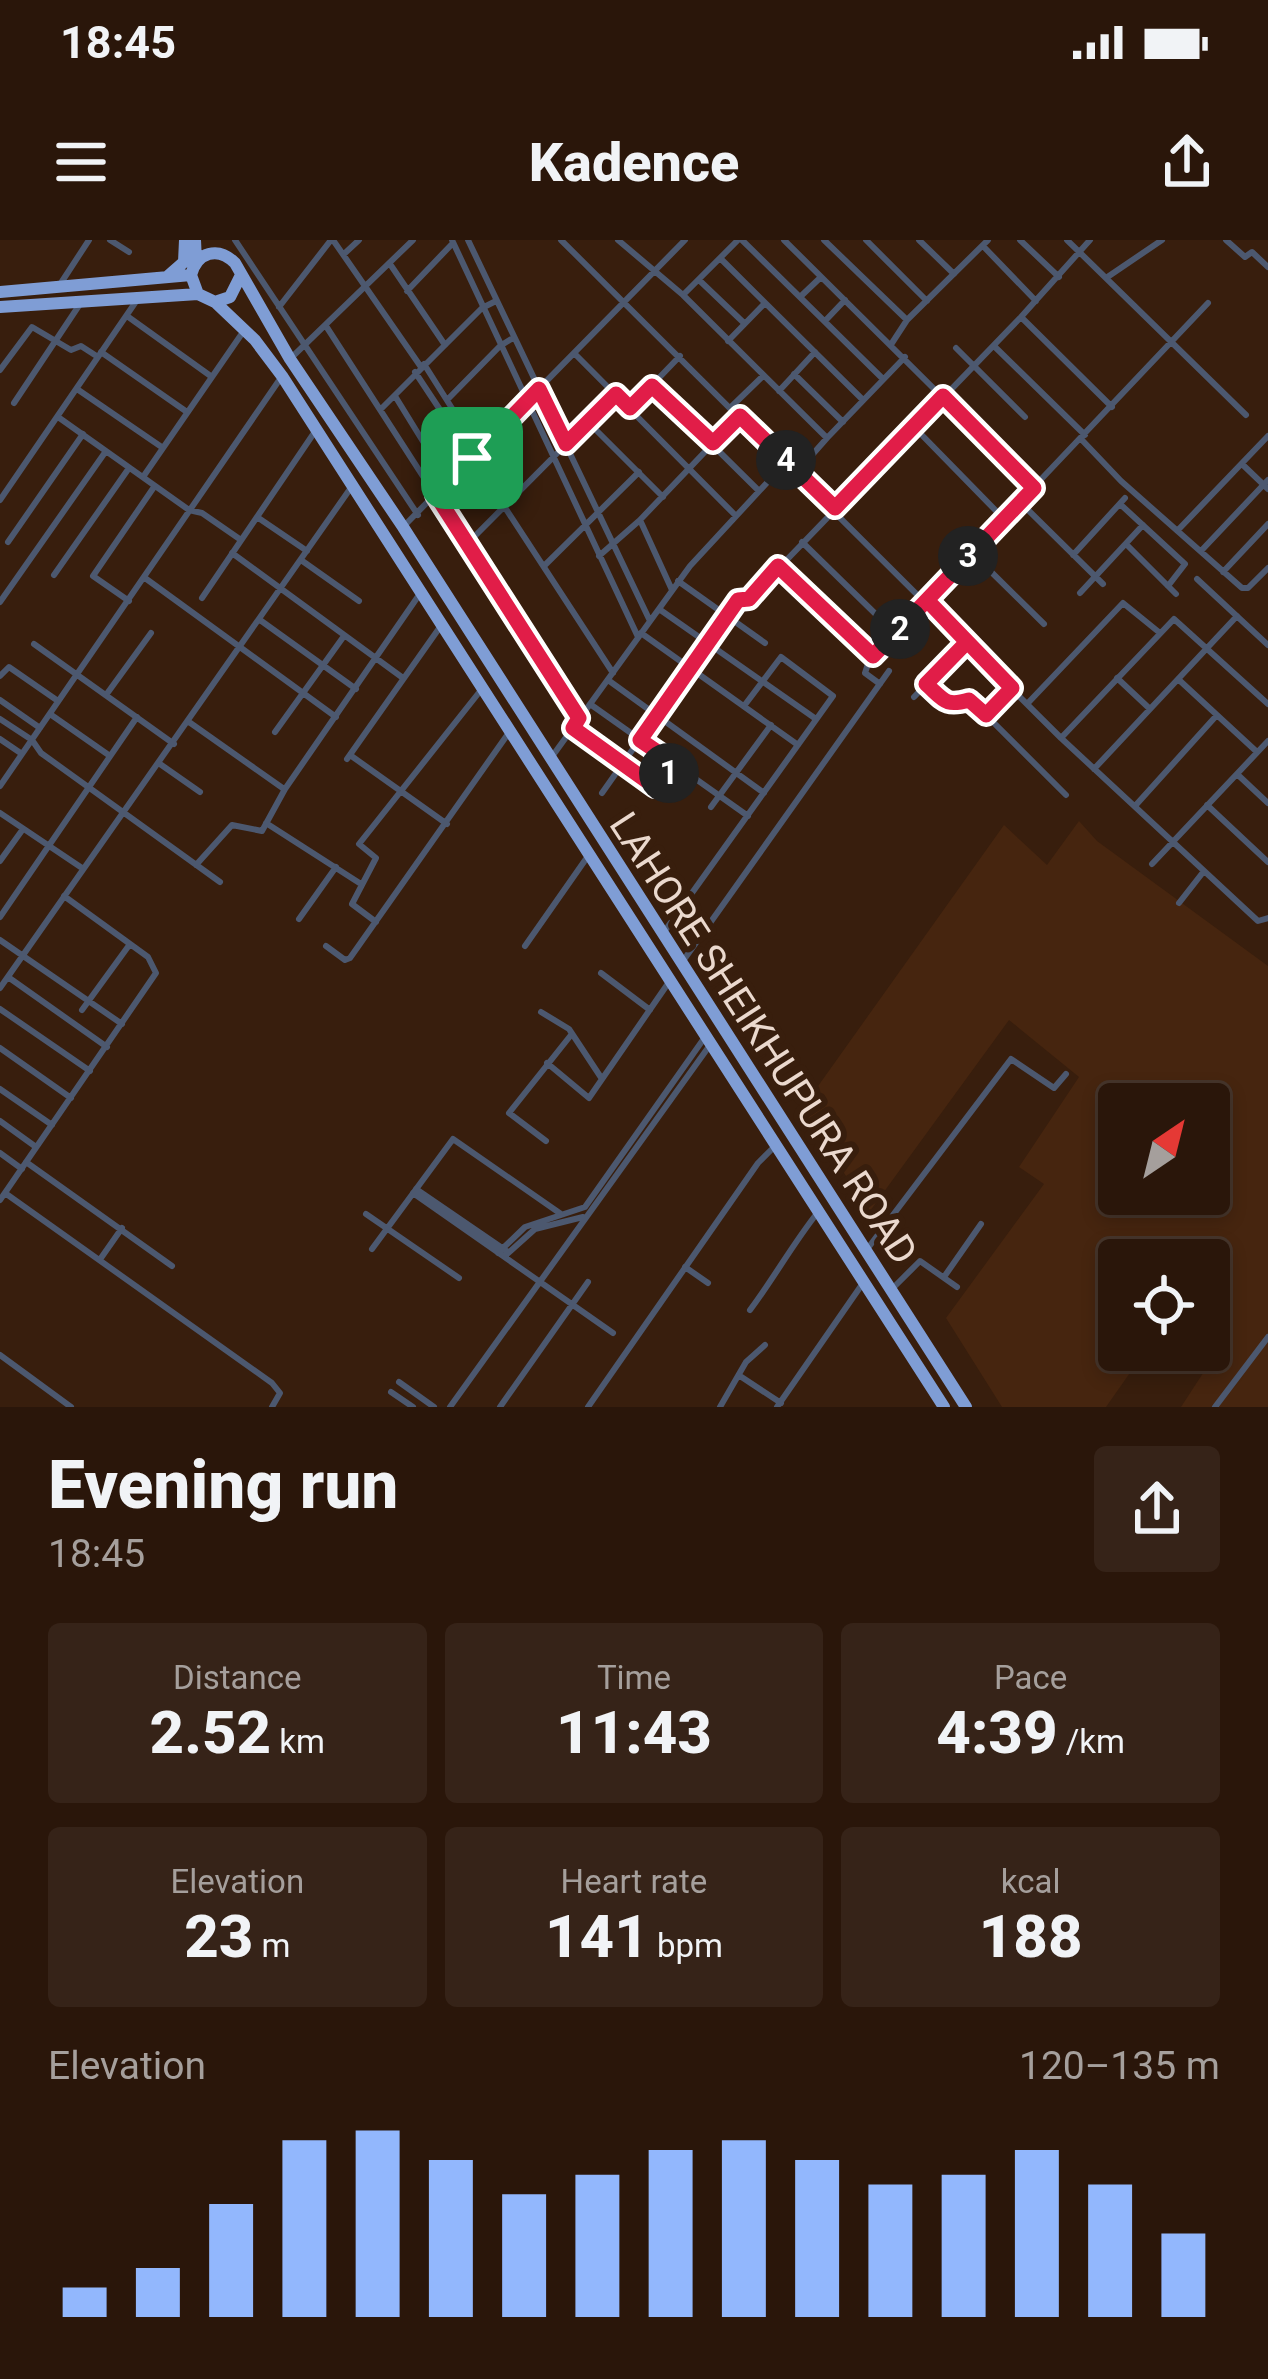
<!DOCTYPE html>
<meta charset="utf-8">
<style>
:root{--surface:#2a160a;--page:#362318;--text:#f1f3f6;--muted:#a59f9c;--line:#46352b;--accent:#92b7fd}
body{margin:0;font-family:Roboto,sans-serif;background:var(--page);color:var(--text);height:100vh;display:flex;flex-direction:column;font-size:45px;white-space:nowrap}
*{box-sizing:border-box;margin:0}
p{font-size:39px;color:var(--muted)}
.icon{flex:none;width:66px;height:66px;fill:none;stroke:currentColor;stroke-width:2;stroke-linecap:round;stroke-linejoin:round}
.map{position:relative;height:1167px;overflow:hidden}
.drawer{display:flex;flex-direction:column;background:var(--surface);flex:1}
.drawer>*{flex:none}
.needle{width:78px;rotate:35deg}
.tools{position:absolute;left:1098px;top:843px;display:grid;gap:24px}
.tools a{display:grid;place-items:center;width:132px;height:132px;border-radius:12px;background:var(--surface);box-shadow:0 6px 18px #0003,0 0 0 3px var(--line);font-size:60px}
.pin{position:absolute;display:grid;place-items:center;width:102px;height:102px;color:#fff;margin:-51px;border-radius:24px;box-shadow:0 6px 18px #0006}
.km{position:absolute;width:60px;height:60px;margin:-30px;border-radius:50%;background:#222;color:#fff;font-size:33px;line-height:60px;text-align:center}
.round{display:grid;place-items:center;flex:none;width:126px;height:126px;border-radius:12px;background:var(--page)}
.head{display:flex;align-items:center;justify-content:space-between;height:204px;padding:0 48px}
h1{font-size:66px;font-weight:800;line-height:90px}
.stats{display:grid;grid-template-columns:repeat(3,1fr);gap:18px;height:204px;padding:12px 48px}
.stats div{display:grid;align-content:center;border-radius:12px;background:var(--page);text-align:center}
.stats b{font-size:60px;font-weight:800}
.stats small{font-size:33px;font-weight:400}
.stats p{font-size:33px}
.chart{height:336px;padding:24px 48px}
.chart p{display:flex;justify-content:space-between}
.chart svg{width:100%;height:216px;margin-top:12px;stroke:var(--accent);stroke-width:6}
.status{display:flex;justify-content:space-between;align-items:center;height:84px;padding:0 60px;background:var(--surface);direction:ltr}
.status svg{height:33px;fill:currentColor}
header{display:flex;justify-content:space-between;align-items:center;height:156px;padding:0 48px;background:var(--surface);font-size:54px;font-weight:800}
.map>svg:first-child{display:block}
</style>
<div class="status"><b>18:45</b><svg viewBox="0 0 49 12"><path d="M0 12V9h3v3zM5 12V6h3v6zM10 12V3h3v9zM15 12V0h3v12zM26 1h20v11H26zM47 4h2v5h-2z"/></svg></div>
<header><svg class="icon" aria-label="menu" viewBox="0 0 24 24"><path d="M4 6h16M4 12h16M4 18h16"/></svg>Kadence<svg class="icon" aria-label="share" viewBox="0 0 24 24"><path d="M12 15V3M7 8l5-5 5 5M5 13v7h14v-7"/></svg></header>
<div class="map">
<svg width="1268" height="1167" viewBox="0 0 1268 1167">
<rect width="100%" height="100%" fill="#381e0d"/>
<!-- built -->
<path fill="#46250f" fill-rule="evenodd" d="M1079 581 1097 601 1268 726V1167H1181L1207 1127 1186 1110H1209V1020H1119V1110H1146L1106 1167H1002L946 1078 1044 944 1019 927 1079 837 1009 780 870 971 801 870 1004 585 1047 625ZM1119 864H1209V954H1119Z"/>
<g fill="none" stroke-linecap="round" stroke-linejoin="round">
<!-- street -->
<path stroke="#4c586f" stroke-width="6" d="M110 0 129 12
M235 0 418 275
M333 0 421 127
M452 0 638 397
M468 0 650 381
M561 0 1061 498 1258 681 1268 678
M618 0 683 55 827 198 797 232
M742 0 883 139
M784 0 1034 248
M824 0 907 80
M866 0 927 61
M919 0 954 34
M1020 0 1059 37
M1067 0 1246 175
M1226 0 1245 17 1252 12 1268 27
M983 6 1036 61
M344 14 359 0
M720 18 863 160
M390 24 445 105
M1106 38 1162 0
M699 40 744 83
M59 46 89 0
M407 51 453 3
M683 55 738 0
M800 57 821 37
M279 67 331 0
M127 76 212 137
M1021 77 1112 167
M825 81 845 60
M326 86 579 478
M728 101 765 63
M892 103 907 80 988 0
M994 106 1085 195
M956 108 1025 177
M101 112 187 172
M574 113 736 276
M290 119 413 0
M424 124 479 211
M0 130 32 87 71 110 81 106 98 117
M415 132 472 218
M794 134 843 182
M652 145 759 251
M77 149 163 208
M779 151 815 112
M395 156 448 242
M447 160 500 106 513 98
M14 163 80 64
M731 167 763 136
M630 168 680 116
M381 169 482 68 496 61
M58 177 189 270 202 273 241 300
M587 181 663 257
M914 187 1004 279
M827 198 905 117
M1081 199 1121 241 1242 348H1248L1268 328
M1242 224 1268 249
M143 237 243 92
M0 260 137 60
M1020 262 1103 344
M1120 264 1185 324 1168 346
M504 266 613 433
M257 277 307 311
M640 280 672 350
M403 287 685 0
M1178 290 1268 196
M8 302 83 194
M802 302 895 393
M467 304 616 154
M1126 304 1176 354
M1201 311 1268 240
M971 312 1044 384
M232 313 403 438
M1073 315 1125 258
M599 316 640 280 740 175
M301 320 359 361
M544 326 639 232
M778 326 873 417
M1223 332 1268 284
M54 335 129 228
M145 338 336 477
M1197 339 1268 405
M678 341 765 403
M1080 353 1143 285
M202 358 316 190
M129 361 93 336 154 247
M0 362 106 211
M659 369 816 479
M260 380 356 449
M641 393 798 505
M34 404 174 504
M0 436 9 427 58 461
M1117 438 1150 469
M1178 439 1257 512
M608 440 764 553
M880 444 865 433 869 421 1208 63
M926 444 953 465 967 459 973 462 1066 555
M106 455 151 393
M914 457 967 402
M0 460 40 488
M590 464 748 576
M1027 464 1123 363 1160 393
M50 474 110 516
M986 475 1012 449
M0 479 32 500 41 513 220 642
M189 482 284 549
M573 488 656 547 675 524
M275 492 344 396
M1061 498 1174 379 1268 464
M0 499 22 514
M350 515 447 584
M551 518 690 326 787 221
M347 519 440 387
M160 524 200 552
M1094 529 1237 376
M1237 534 1268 563
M0 546 280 139
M602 553 738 360 749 359 1021 77 1090 0
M1207 565 1268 622
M1135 566 1217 475
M711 567 771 485
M0 573 82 628
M266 583 361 644
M0 621 23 589
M1152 624 1268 501
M196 625 232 585 262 591 285 549 419 355
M1179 663 1204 631
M0 677 137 477
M299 679 336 627
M376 682 352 664 376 618 359 604 481 450
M664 692 833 456 781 417 744 466
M0 700 122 784
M326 706 345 720 350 718 510 491
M525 706 588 616
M683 721 889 431
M601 733 650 770
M8 737 107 807
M0 748 350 249
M0 769 90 831
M82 770 130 704
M541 772 569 789 602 839
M0 808 71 858
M547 823 589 858 669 742
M0 849 52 885
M0 881 36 907
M546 901 509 873 571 795
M0 913 22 929
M26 922 172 1026
M416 949 508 1012
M5 953 272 1143 280 1153 272 1167
M413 953 613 1093
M0 960 156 733 148 717 64 656
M366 974 459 1038
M868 1008 1011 819 1054 848 1066 834
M372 1009 453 899 561 974
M498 1013 525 987 585 967 705 797
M506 1015 535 989 583 977
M101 1018 122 988
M685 1027 708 1043
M944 1037 981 984
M893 1048 920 1021 957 1047
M750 1070C774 1038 792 1005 818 972
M0 1115 71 1167
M740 1136 781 1163
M399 1142 434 1167
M391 1152 413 1167
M450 1167 710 805
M500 1167 588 1042
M588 1167 758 923 774 907
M720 1167 746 1122 765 1105
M777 1167 863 1043
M1215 1167 1268 1097"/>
<!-- highway -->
<path stroke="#7f9dd5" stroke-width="12" d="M195 0 196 21
M168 36 184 22 185 0
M240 37 230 57 215 62 198 54 191 35C197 12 218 6 235 23L290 119 403 287 966 1167
M0 52 191 35
M215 62 255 100 282 136 944 1167
M0 67 198 54"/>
</g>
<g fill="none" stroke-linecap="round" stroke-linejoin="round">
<defs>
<path id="route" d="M472 218 436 255 579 478 573 488 655 547 660 546 675 524 640 500 738 360 749 359 778 326 873 416 927 360 1012 448 986 475 969 460C945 467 944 460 926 444L967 402 927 360 1034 248 943 156 835 268 740 176 713 203 652 146 630 168 616 154 566 204 539 149 472 218"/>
</defs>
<!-- route casing -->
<use href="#route" stroke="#fff" stroke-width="24"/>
<!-- route -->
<use href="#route" stroke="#e11d48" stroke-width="15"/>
</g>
<g text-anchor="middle" stroke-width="12" stroke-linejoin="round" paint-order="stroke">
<!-- street labels -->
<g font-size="39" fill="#ebd9ce" stroke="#381e0d">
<text transform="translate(764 798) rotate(57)" y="14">LAHORE SHEIKHUPURA ROAD</text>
</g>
</g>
</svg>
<div class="tools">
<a><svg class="needle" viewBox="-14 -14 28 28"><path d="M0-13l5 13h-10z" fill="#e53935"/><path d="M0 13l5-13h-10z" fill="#a59f9c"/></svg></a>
<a><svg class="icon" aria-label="locate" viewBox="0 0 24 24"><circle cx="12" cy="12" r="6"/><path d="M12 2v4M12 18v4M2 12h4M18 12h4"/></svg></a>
</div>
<div class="pin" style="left:472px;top:218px;background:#1e9e55"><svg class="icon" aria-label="arrive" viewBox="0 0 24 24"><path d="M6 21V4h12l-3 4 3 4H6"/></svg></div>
<b class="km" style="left:669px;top:533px">1</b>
<b class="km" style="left:900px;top:389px">2</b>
<b class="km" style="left:968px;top:316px">3</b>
<b class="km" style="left:786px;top:220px">4</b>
</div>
<section class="drawer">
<div class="head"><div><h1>Evening run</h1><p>18:45</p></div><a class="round"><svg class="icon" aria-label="share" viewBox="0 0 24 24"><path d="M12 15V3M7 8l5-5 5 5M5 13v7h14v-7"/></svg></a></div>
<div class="stats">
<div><p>Distance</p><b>2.52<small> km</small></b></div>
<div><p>Time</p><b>11:43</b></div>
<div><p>Pace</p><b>4:39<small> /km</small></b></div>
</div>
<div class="stats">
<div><p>Elevation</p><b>23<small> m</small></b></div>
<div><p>Heart rate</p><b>141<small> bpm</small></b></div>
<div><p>kcal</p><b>188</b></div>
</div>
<div class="chart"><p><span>Elevation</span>120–135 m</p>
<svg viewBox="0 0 160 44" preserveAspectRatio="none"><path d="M5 44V38M15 44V34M25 44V21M35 44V8M45 44V6M55 44V12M65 44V19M75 44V15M85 44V10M95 44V8M105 44V12M115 44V17M125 44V15M135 44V10M145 44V17M155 44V27"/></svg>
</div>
</section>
